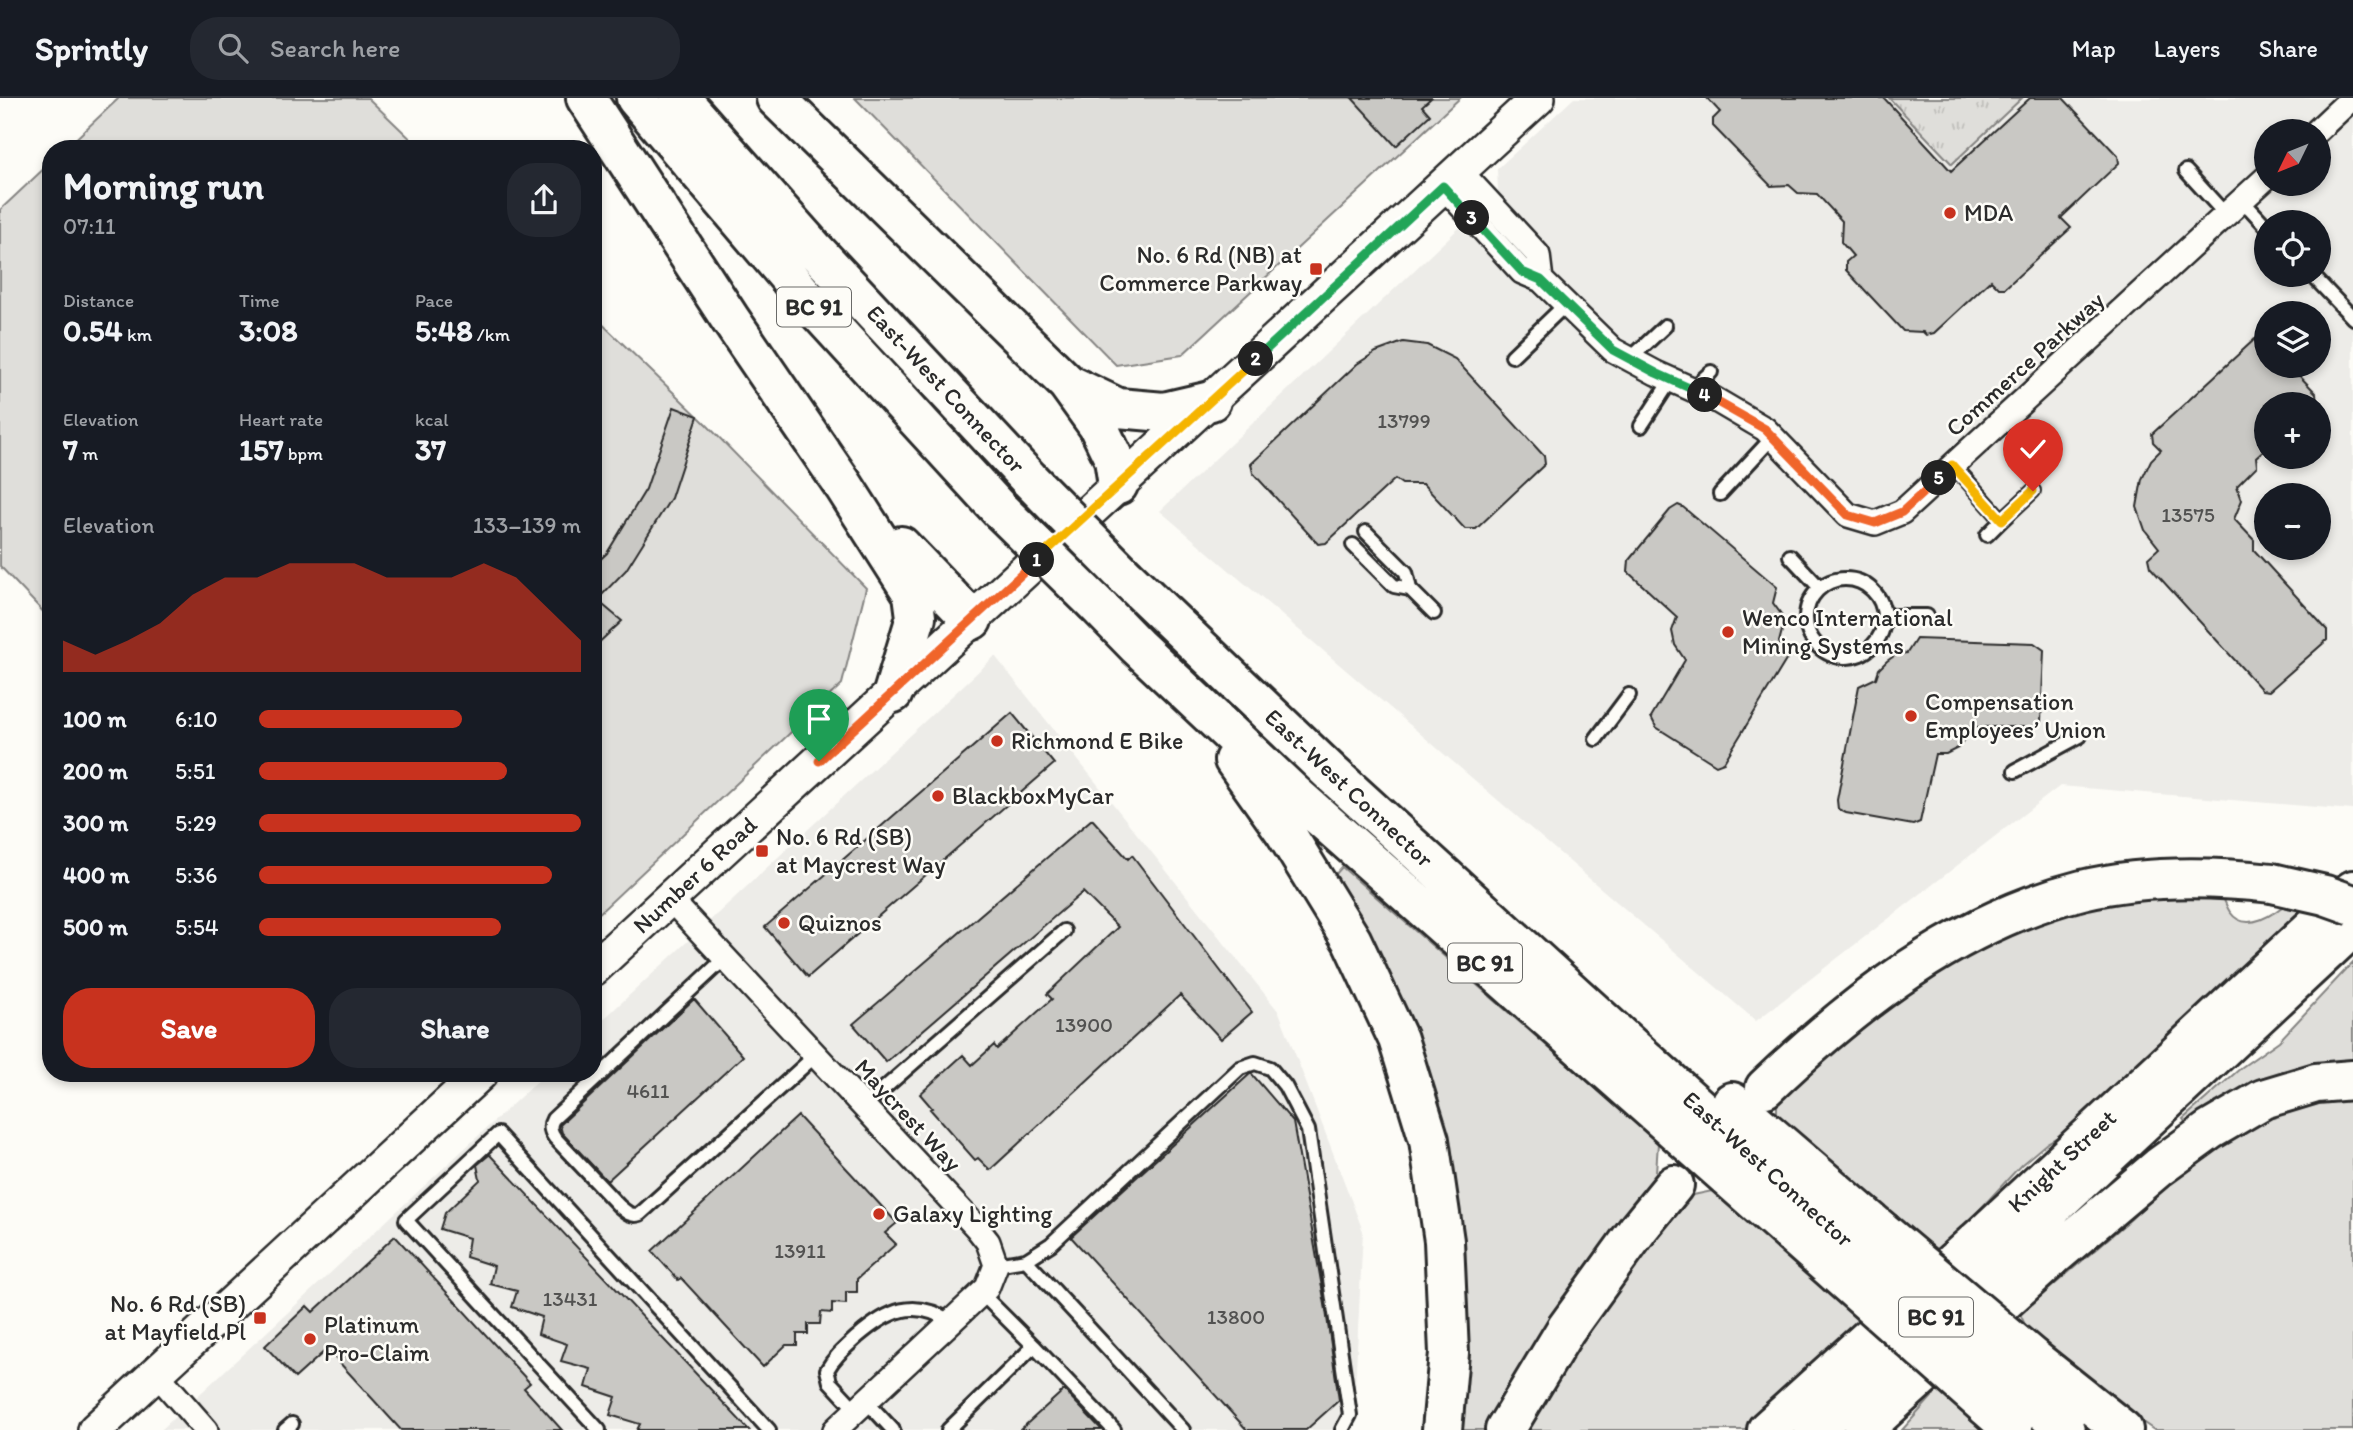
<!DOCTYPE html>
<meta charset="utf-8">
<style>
:root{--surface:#171b24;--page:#242831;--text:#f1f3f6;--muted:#9ea1a6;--line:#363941;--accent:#c8321e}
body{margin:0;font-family:Itim,sans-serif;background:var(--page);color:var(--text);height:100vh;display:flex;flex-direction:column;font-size:26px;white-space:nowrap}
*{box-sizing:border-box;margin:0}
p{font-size:23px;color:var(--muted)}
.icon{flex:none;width:38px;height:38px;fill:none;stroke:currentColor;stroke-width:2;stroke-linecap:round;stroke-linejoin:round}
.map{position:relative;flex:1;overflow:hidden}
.details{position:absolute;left:42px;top:42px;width:560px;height:942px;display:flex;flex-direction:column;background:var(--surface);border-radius:28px;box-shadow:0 4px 10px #0003}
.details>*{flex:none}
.needle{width:46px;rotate:227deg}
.tools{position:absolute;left:2254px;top:21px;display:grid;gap:14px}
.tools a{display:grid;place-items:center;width:77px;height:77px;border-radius:50%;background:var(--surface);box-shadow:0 4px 10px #0003;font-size:35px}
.pin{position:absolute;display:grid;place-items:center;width:60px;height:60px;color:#fff;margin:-72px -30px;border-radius:50% 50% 50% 0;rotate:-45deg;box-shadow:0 0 7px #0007}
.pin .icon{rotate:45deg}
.km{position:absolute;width:35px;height:35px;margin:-18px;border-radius:50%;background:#222;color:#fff;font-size:19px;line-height:35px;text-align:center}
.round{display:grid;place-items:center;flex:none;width:74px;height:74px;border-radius:28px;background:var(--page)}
.overview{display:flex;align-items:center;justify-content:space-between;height:119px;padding:0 21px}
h1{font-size:38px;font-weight:700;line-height:52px}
.stats{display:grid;grid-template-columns:repeat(3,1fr);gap:10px;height:119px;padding:7px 21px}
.stats div{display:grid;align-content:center}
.stats b{font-size:30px;font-weight:700}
.stats small{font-size:19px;font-weight:400}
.stats p{font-size:19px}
.chart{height:196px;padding:14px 21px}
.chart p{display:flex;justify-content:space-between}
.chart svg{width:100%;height:126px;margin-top:7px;fill:var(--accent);opacity:.7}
.action{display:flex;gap:14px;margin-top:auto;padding:14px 21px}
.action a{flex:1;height:80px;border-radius:28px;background:var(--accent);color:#fff;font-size:28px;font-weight:700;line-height:80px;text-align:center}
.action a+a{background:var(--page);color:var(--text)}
ul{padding:0 21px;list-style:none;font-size:23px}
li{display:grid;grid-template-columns:112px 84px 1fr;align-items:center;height:52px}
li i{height:18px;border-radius:9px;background:var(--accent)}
header{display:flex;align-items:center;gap:42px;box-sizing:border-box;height:98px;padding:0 35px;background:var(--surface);border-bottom:2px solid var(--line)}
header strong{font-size:33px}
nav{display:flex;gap:38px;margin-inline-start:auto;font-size:24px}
.search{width:490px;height:63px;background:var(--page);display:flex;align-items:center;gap:18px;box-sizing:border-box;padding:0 24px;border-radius:28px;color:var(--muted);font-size:26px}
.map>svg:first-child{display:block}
</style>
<header>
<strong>Sprintly</strong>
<div class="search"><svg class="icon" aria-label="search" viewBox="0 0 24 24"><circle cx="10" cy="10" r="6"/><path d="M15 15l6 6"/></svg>Search here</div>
<nav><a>Map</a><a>Layers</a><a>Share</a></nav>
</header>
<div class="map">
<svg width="2353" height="1332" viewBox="0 0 2353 1332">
<defs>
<pattern id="park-tufts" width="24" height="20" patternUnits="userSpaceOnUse" patternTransform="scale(1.75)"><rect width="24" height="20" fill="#dfdeda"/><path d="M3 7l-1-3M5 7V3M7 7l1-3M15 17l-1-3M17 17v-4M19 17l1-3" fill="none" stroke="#c0bfbb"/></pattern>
</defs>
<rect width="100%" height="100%" fill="#fdfcf7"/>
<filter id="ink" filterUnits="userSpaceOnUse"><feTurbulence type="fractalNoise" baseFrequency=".0143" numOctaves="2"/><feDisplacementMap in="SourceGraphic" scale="14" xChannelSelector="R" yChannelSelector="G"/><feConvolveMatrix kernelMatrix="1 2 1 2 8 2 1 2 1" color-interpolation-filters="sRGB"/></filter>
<g filter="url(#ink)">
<!-- built -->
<path fill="#edece8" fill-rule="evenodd" d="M1574 0H2353V712L2060 688 1756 923 1160 413 1498 93 1497 71ZM2266 33H2319V86H2266ZM2266 124H2319V177H2266ZM2266 215H2319V268H2266ZM2266 306H2319V359H2266ZM2266 397H2319V450H2266Z
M995 558 1279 914 1363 1133 1353 1332H161L546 975H593V931Z"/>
<!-- grass -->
<path fill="#dfdeda" stroke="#858482" stroke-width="2" d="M119 0H368L421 51H65Z
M855 0H1460L1182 257 1116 267Z
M51 64V522L0 468V112Z
M593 217 705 325 866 490 842 586 593 821Z
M1342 769 1658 1045 1656 1074 1663 1082 1491 1332H1458L1465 1204 1334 778Z
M2219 793C2224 800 2226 808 2230 814 2246 837 2276 815 2290 802L2315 808 2083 1024 2047 1045 2021 1067 1933 1162 1777 1026V1000L1818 962 1902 901 1917 881 1964 856 2077 807Z
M2353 864V969L2187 1027 2183 1021 2242 969 2279 943Z
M2353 996V1332H2154L2079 1280 2034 1246 2020 1216 2131 1121 2211 1046 2302 1004Z
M1712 1093 1865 1225 1751 1332H1520L1536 1300 1684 1099Z
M1939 1291 1986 1332H1902Z"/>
<!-- park -->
<path fill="url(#park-tufts)" stroke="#858482" stroke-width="2" d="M1889 0H2022L1952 66Z"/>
<!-- building -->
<path fill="#c9c8c4" stroke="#2b2b2b" stroke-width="2" d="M1352 0H1431L1422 8 1430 17 1396 48Z
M1707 0H1884L1951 73 2030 0H2063L2118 58 2119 65 2061 120 2071 130 2005 190H1999L1991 182 1934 235 1926 237 1923 234 1903 233 1846 172V164L1853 158 1841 144 1842 123 1817 96 1798 95 1789 87 1771 88 1713 28V21L1720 14Z
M2266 239V268H2290L2316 295 2317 306H2266V350L2256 359 2257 368 2237 388 2242 402 2234 421 2254 442V452L2327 532V542L2269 593 2262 592 2150 469 2148 460 2159 450 2145 432 2137 409 2142 381 2151 362 2161 352 2153 344 2152 336 2255 241Z
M1403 244 1427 247 1455 261 1544 358 1545 366 1476 431H1465L1423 386H1402L1395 381 1326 445 1318 446 1253 375 1251 366 1357 266 1376 254Z
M674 309 698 318 671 400 626 472 597 502 622 523 593 550V468L607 455 646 391Z
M1678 407 1683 409 1777 489 1773 505 1781 516 1784 525 1779 544 1788 559 1724 664 1716 667 1656 629 1651 619 1685 562 1675 547 1672 533 1677 519 1628 474 1629 462 1670 412Z
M1916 541 2034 545 2044 552 2041 624 2037 629H1969L1967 639 1958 650 1946 656H1935L1920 724 1913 727 1846 715 1838 711 1837 702 1859 588 1876 580 1879 571 1887 563 1897 556 1907 555Z
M1012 615 1054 666 808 879 765 829Z
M1092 721 1128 761 1132 757 1252 914 1221 941 1180 897 990 1072 978 1060 975 1062 930 1011 932 1010 920 996 963 957 972 967 994 947 997 951 1052 901 1047 896 1118 829 1083 794 886 964 853 926Z
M694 901 743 958 607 1083 562 1035 560 1027Z
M1251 975 1293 1024 1326 1212 1339 1302 1306 1332H1247L1071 1139Z
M798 1018 897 1125 885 1135 896 1146 857 1181V1194H846V1206L832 1205V1215L821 1214 820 1226H808V1236H797V1247H786L763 1269 681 1180 678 1182 652 1153Z
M489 1057H490L749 1332H637L640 1326 610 1317 616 1299 586 1289 591 1271 561 1263 567 1246 538 1236 542 1219 512 1209 517 1193 490 1186 494 1168 466 1159 469 1140 440 1131 445 1115 480 1082 477 1067Z
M395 1138 530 1285 524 1290 562 1332H401L327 1251 295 1280 265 1248 307 1208 313 1214Z
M1064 1292 1102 1332H1020Z"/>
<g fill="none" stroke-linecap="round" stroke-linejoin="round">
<defs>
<path id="lane" d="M2186 73 2226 117
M2242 102 2266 128
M2312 177 2353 220
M1512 258 1566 206
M1630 261 1665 228
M1692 291 1711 274
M1641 328 1671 282
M1953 367 2002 422 2033 393
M1720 396 1773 339
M1366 434 1406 474 1410 491
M1987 437 2002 422
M1353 447 1394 488 1410 491 1434 515
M1790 458 1820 490
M1806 520a39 39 0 1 1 78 0a39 39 0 1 1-78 0Z
M1885 518H1927
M1596 641 1629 597
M2015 673 2080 638
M725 860 553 1021C549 1028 550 1033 555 1040L619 1108C626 1114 631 1119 640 1116L816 957
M864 1008 1064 833
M1026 1162 1183 1332
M996 1167 1026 1162 1051 1146 1240 970 1255 965 1270 970 1285 988 1308 1032 1350 1317 1342 1332
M981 1195 1034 1248 1114 1332
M866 1303 893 1332
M856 1312 830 1284 827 1272C835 1258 845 1250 857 1239 887 1213 914 1199 951 1224
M285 1332 292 1326
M599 1332 406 1122 498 1036 769 1332
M948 1332 1034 1248"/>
<path id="street" d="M2317 33 2352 0
M1460 73 1538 157 1541 182
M1443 88 1522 174 1541 182 1613 252 1656 275 1714 301 1765 331 1848 417 1875 425 1902 414 2266 80
M670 801 977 1130 988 1144 996 1167 987 1190 835 1332
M156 1275 206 1332"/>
<path id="secondary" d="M593 871 1538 0
M95 1332 481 975"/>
<path id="highway" d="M586 0 730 221 844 388 913 496 916 519 893 595
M636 0 813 208 1000 412
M680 0 815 152 1029 381
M776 0 1067 285 1098 328 1114 361 1118 387
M1072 288 1118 310 1164 314 1211 303
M901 448 972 522
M1126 479 1331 675 1634 951 1860 1154
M1096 506 1137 548 1293 695 1837 1176
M1234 662 1285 734 1352 843 1398 941 1429 1042 1444 1143 1449 1255 1442 1332
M1765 990C1855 904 1958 823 2082 792 2144 777 2209 778 2272 785
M1732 1004 1882 1133
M2035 1262 2123 1332
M2011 1284 2065 1332
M1986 1308 2013 1332
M1505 1332 1566 1231 1639 1130 1674 1087
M1767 1332 1982 1138 2353 792
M1814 1332 2353 829
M1863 1332 2055 1157 2159 1069 2210 1032 2263 1001 2316 985 2353 982"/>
</defs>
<!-- lane casing -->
<use href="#lane" stroke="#2b2b2b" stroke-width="18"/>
<!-- street casing -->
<use href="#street" stroke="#2b2b2b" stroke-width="28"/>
<!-- secondary casing -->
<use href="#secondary" stroke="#2b2b2b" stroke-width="38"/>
<!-- highway casing -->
<use href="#highway" stroke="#2b2b2b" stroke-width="44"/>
<!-- lane -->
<use href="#lane" stroke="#fdfcf7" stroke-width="12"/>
<!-- street -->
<use href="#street" stroke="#fdfcf7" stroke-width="23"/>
<!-- secondary -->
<use href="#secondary" stroke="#fdfcf7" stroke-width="33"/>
<!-- highway -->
<use href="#highway" stroke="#fdfcf7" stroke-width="38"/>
<defs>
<path id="highway-bridge" d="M1029 381 1126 479
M1000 412 1096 506
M2272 785 2325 797 2353 807
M1882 1133 2035 1262
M1860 1154 2011 1284
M1837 1176 1986 1308"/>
</defs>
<!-- highway-bridge casing -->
<use href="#highway-bridge" stroke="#2b2b2b" stroke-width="44" stroke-linecap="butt"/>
<!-- highway-bridge -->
<use href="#highway-bridge" stroke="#fdfcf7" stroke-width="38"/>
</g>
</g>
<g fill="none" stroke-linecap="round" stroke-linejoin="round" filter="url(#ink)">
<defs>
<path id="split-1" d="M819 663 1037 462"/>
<path id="split-2" d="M1037 462 1256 261"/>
<path id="split-3" d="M1256 261 1443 88 1472 120"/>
<path id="split-4" d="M1472 120 1522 174 1541 182 1613 252 1656 275 1705 297"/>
<path id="split-5" d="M1705 297 1765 331 1848 417 1875 425 1902 414 1939 380"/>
<path id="split-6" d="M1939 380 1952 367 2002 422 2033 393"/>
</defs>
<!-- split-1 casing -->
<use href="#split-1" stroke="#fff" stroke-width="14"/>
<!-- split-2 casing -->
<use href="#split-2" stroke="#fff" stroke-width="14"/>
<!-- split-3 casing -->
<use href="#split-3" stroke="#fff" stroke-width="14"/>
<!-- split-4 casing -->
<use href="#split-4" stroke="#fff" stroke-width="14"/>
<!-- split-5 casing -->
<use href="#split-5" stroke="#fff" stroke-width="14"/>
<!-- split-6 casing -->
<use href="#split-6" stroke="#fff" stroke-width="14"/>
<!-- split-1 -->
<use href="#split-1" stroke="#f0652b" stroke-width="9"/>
<!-- split-2 -->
<use href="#split-2" stroke="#f5b400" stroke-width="9"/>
<!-- split-3 -->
<use href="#split-3" stroke="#22a559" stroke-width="9"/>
<!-- split-4 -->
<use href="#split-4" stroke="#22a559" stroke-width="9"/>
<!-- split-5 -->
<use href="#split-5" stroke="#f0652b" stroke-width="9"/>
<!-- split-6 -->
<use href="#split-6" stroke="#f5b400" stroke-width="9"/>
</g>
<!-- markers -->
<g fill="#c8321e" stroke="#fdfcf7" stroke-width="2.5">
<circle cx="1950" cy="115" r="7"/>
<rect x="1309" y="164" width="14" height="14" rx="3.5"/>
<circle cx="1728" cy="534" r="7"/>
<circle cx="1911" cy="618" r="7"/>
<circle cx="997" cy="643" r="7"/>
<circle cx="938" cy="698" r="7"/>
<rect x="755" y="746" width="14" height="14" rx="3.5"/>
<circle cx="784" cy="825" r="7"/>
<circle cx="879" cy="1116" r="7"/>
<rect x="253" y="1213" width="14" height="14" rx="3.5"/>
<circle cx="310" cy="1241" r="7"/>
</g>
<g text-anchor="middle" stroke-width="5" stroke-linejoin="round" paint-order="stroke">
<!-- number labels -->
<g font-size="21" fill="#525251">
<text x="1404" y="330">13799</text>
<text x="2188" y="424">13575</text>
<text x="1084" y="934">13900</text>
<text x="648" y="1000">4611</text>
<text x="800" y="1160">13911</text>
<text x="570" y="1208">13431</text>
<text x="1236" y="1226">13800</text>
</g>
<!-- shield labels -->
<g fill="#fdfcf7" stroke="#6a6a68" stroke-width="2">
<rect x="777" y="189.5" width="74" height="39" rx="5"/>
<rect x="1448" y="845.5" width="74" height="39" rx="5"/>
<rect x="1899" y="1199.5" width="74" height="39" rx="5"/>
</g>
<g font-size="23" font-weight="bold" fill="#2b2b2b">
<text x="814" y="217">BC 91</text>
<text x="1485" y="873">BC 91</text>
<text x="1936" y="1227">BC 91</text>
</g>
<!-- poi labels -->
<g font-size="24" fill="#2b2b2b" stroke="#fdfcf7" text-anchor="start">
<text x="1964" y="123">MDA</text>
<text x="1302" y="165" text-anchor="end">No. 6 Rd (NB) at<tspan x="1302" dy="28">Commerce Parkway</tspan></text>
<text x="1742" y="528">Wenco International<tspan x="1742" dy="28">Mining Systems</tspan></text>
<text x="1925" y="612">Compensation<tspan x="1925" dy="28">Employees’ Union</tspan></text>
<text x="1011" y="651">Richmond E Bike</text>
<text x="952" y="706">BlackboxMyCar</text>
<text x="776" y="747">No. 6 Rd (SB)<tspan x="776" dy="28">at Maycrest Way</tspan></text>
<text x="798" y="833">Quiznos</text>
<text x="893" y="1124">Galaxy Lighting</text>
<text x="246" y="1214" text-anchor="end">No. 6 Rd (SB)<tspan x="246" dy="28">at Mayfield Pl</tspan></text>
<text x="324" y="1235">Platinum<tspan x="324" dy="28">Pro-Claim</tspan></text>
</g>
<!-- street labels -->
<g font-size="24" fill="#2b2b2b" stroke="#fdfcf7">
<text transform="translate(2025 266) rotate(-42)" y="8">Commerce Parkway</text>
<text transform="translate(946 291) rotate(47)" y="8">East-West Connector</text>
<text transform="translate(1349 690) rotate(43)" y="8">East-West Connector</text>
<text transform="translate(695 777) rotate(-43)" y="8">Number 6 Road</text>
<text transform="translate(908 1017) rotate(47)" y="8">Maycrest Way</text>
<text transform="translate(2062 1063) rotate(-43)" y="8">Knight Street</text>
<text transform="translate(1768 1071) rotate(42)" y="8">East-West Connector</text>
</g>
</g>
</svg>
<div class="tools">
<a><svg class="needle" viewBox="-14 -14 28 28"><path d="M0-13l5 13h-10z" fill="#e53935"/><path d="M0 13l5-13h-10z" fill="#9ea1a6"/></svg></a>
<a><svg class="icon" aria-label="locate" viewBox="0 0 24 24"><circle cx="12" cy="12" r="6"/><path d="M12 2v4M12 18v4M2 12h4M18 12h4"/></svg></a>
<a><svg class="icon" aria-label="layers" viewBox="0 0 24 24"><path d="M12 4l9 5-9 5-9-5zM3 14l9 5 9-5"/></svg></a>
<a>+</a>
<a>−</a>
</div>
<div class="pin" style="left:819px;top:663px;background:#1e9e55"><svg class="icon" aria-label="arrive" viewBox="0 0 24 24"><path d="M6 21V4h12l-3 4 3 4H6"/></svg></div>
<div class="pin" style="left:2033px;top:393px;background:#d93025"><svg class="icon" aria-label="check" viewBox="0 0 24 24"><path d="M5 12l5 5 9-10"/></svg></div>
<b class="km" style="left:1037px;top:462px">1</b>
<b class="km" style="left:1256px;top:261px">2</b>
<b class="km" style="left:1472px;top:120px">3</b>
<b class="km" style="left:1705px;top:297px">4</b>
<b class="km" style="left:1939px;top:380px">5</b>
<section class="details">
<div class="overview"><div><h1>Morning run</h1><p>07:11</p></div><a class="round"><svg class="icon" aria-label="share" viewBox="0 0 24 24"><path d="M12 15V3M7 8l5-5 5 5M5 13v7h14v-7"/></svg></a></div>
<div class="stats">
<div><p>Distance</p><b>0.54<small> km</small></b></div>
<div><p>Time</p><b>3:08</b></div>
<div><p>Pace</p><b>5:48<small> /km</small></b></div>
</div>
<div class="stats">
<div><p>Elevation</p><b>7<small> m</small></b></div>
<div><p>Heart rate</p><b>157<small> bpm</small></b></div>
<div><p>kcal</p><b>37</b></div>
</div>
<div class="chart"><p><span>Elevation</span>133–139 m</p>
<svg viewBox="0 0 160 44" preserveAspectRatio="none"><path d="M0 44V33L10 38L20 33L30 27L40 17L50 11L60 11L70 6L80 6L90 6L100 11L110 11L120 11L130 6L140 11L150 22L160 33V44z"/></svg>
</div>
<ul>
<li><b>100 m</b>6:10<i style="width:63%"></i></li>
<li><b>200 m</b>5:51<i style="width:77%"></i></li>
<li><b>300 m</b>5:29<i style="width:100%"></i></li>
<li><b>400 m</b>5:36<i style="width:91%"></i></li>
<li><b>500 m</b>5:54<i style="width:75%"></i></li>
</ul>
<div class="action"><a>Save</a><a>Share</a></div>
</section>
</div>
